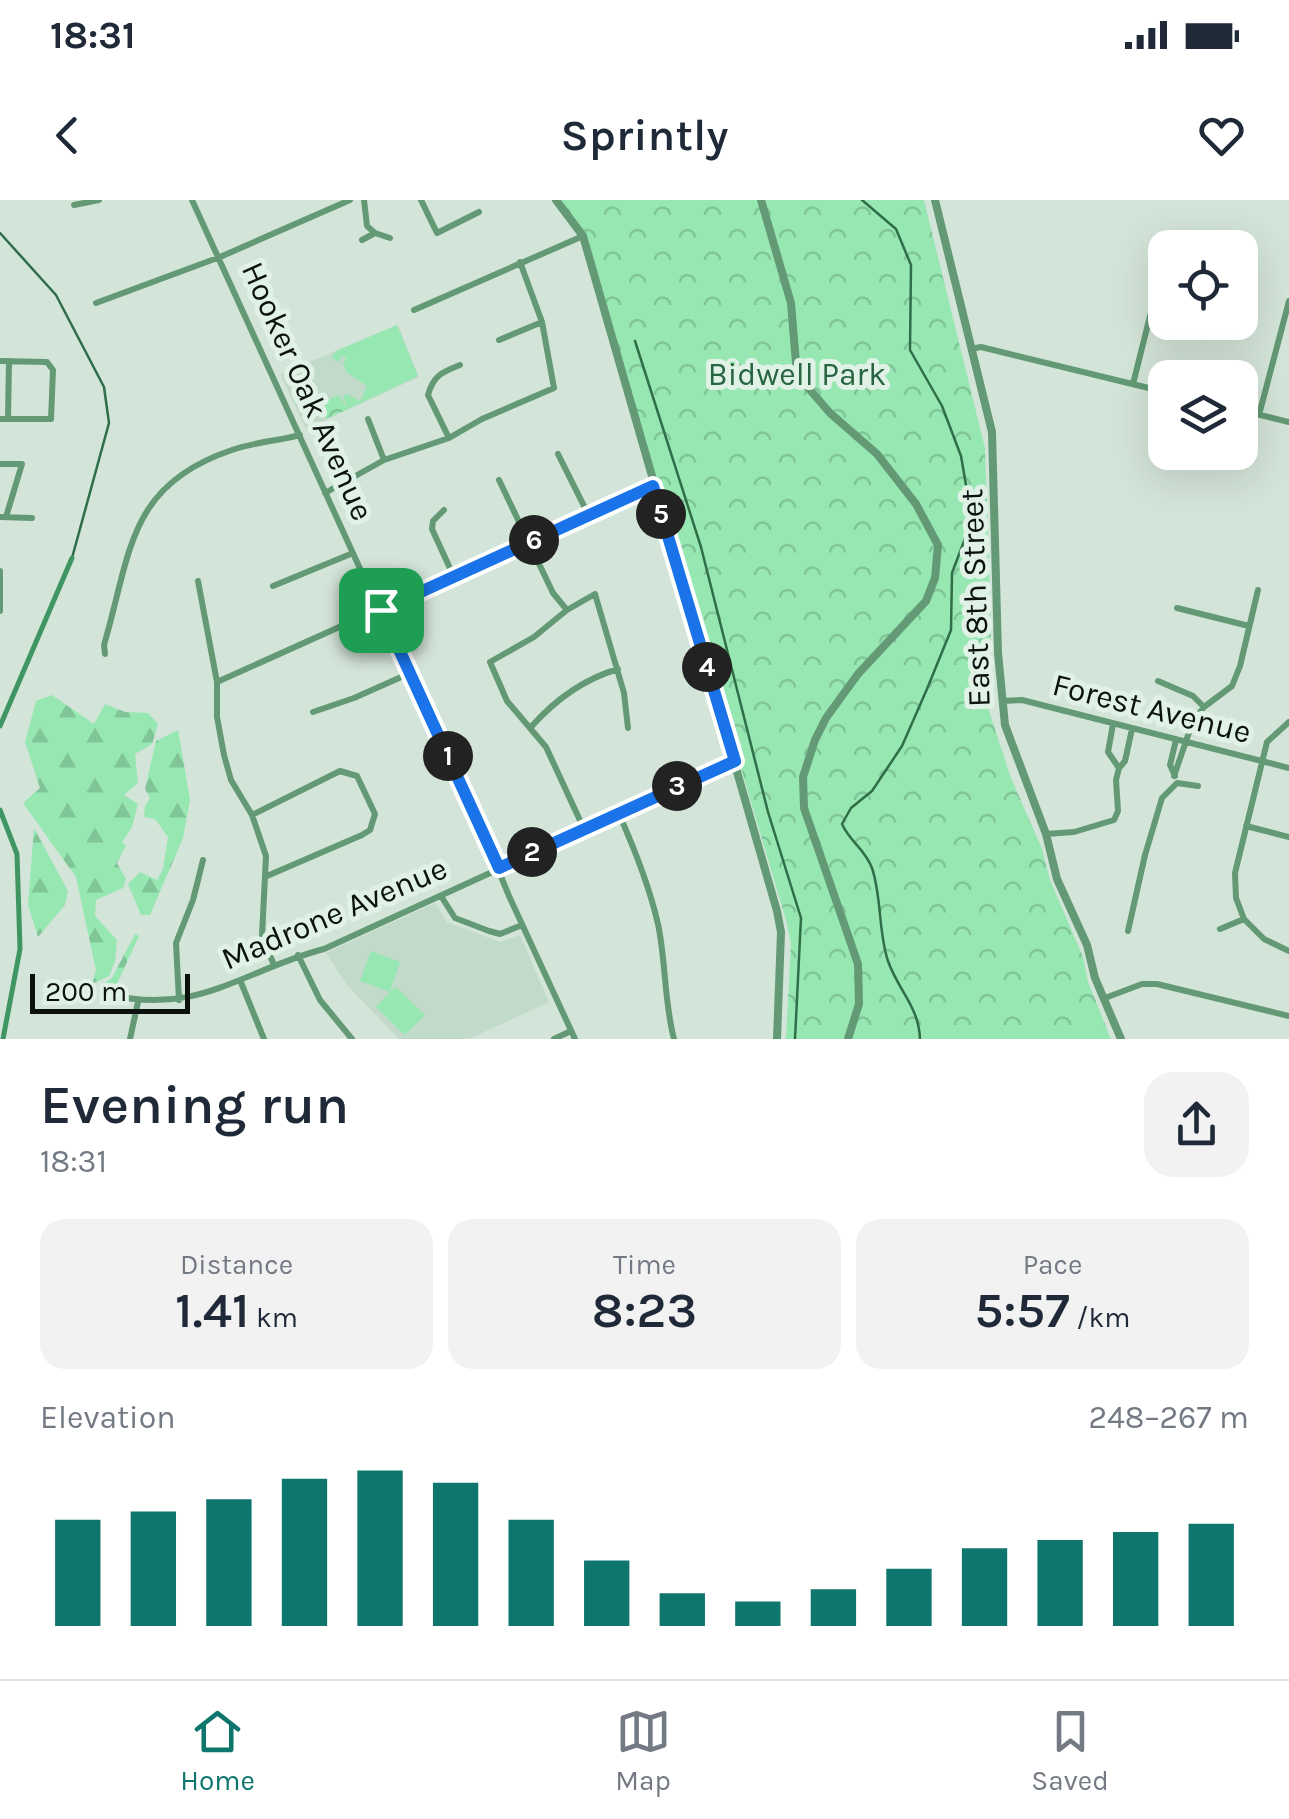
<!DOCTYPE html>
<meta charset="utf-8">
<style>
:root{--surface:#fff;--page:#f2f2f3;--text:#1f2937;--muted:#747a83;--line:#e0e1e3;--accent:#0f766e}
body{margin:0;font-family:Karla,sans-serif;background:var(--page);color:var(--text);height:100vh;display:flex;flex-direction:column;font-size:38px;white-space:nowrap}
*{box-sizing:border-box;margin:0}
p{font-size:32px;color:var(--muted)}
.icon{flex:none;width:55px;height:55px;fill:none;stroke:currentColor;stroke-width:2;stroke-linecap:round;stroke-linejoin:round}
.map{position:relative;height:839px;overflow:hidden}
.side{display:flex;flex-direction:column;background:var(--surface);flex:1}
.side>*{flex:none}
.buttons{position:absolute;left:1148px;top:30px;display:grid;gap:20px}
.buttons a{display:grid;place-items:center;width:110px;height:110px;border-radius:20px;background:var(--surface);box-shadow:0 10px 40px #0002;font-size:50px}
.scale{position:absolute;left:30px;bottom:25px;width:160px;box-sizing:border-box;padding-left:10px;border:5px solid #0b110d;border-top:0;font-size:28px;line-height:35px;white-space:nowrap;color:#0b110d;-webkit-text-stroke:8px #e0f1e5;paint-order:stroke}
.pin{position:absolute;display:grid;place-items:center;width:85px;height:85px;color:#fff;margin:-42px;border-radius:20px;box-shadow:0 5px 15px #0006}
.km{position:absolute;width:50px;height:50px;margin:-25px;border-radius:50%;background:#222;color:#fff;font-size:28px;line-height:50px;text-align:center}
.round{display:grid;place-items:center;flex:none;width:105px;height:105px;border-radius:30px;background:var(--page)}
.overview{display:flex;align-items:center;justify-content:space-between;height:170px;padding:0 40px}
h1{font-size:55px;font-weight:600;line-height:75px}
.metrics{display:grid;grid-template-columns:repeat(3,1fr);gap:15px;height:170px;padding:10px 40px}
.metrics div{display:grid;align-content:center;border-radius:25px;background:var(--page);text-align:center}
.metrics b{font-size:50px;font-weight:600}
.metrics small{font-size:28px;font-weight:400}
.metrics p{font-size:28px}
.chart{height:280px;padding:20px 40px}
.chart p{display:flex;justify-content:space-between}
.chart svg{width:100%;height:180px;margin-top:10px;stroke:var(--accent);stroke-width:6}
.status{display:flex;justify-content:space-between;align-items:center;height:70px;padding:0 50px;background:var(--surface);direction:ltr}
.status svg{height:28px;fill:currentColor}
header{display:flex;justify-content:space-between;align-items:center;height:130px;padding:0 40px;background:var(--surface);font-size:45px;font-weight:600}
.tab-bar{display:flex;justify-content:space-around;align-items:center;height:140px;border-top:2px solid var(--line);background:var(--surface);font-size:28px;color:var(--muted)}
.tab-bar a{display:grid;justify-items:center;gap:5px}
.tab-bar .selected{color:var(--accent)}
.map>svg:first-child{display:block}
</style>
<div class="status"><b>18:31</b><svg viewBox="0 0 49 12"><path d="M0 12V9h3v3zM5 12V6h3v6zM10 12V3h3v9zM15 12V0h3v12zM26 1h20v11H26zM47 4h2v5h-2z"/></svg></div>
<header><svg class="icon" aria-label="back" viewBox="0 0 24 24"><path d="M15 5l-7 7 7 7"/></svg>Sprintly<svg class="icon" aria-label="heart" viewBox="0 0 24 24"><path d="M12 20l-8-8c-3-5 5-10 8-4 3-6 11-1 8 4z"/></svg></header>
<div class="map">
<svg width="1289" height="839" viewBox="0 0 1289 839">
<defs>
<pattern id="forest-firs" width="22" height="20" patternUnits="userSpaceOnUse" patternTransform="scale(2.5)"><rect width="22" height="20" fill="#96e7b2"/><path d="M5 1l3.5 6h-7zM16 11l3.5 6h-7z" fill="#80c598"/></pattern>
<pattern id="park-crowns" width="20" height="18" patternUnits="userSpaceOnUse" patternTransform="scale(2.5)"><rect width="20" height="18" fill="#96e7b2"/><path d="M2 6a3 3 0 1 1 6 0M12 15a3 3 0 1 1 6 0" fill="none" stroke="#80c598"/></pattern>
</defs>
<rect width="100%" height="100%" fill="#d3e4d8"/>
<!-- built -->
<path fill="#c2dac9" d="M398 125 419 177 306 229 280 174Z
M435 703 447 722 500 742 520 735 549 802 469 839H399L347 785 326 753Z"/>
<!-- grass -->
<path fill="#96e7b2" d="M397 125 418 176 348 209 343 196 347 194 360 201 367 186 346 172 343 164 347 158 341 156 340 162 331 158 336 151Z
M371 751 400 762 390 791 396 787 425 815 405 835 376 807 390 792 360 781Z"/>
<!-- forest -->
<path fill="url(#forest-firs)" d="M52 495 94 524 105 504 125 512 148 513 158 524 152 544 135 554 138 583 124 595 138 604 132 627 122 642 126 645 117 663 126 679 123 688 96 700 95 716 117 740 115 761 109 776 92 784 96 770 76 677 23 603 40 588 25 542 36 501Z
M178 530 190 600 183 638 150 715H141L128 684 140 672 157 680 163 669 168 637 155 619 144 617 145 606 150 598 145 589 156 541Z
M34 628 68 691 65 705 38 737 28 705Z
M135 734 139 736 114 790 102 785 112 778Z"/>
<!-- park -->
<path fill="url(#park-crowns)" d="M556 0H924L985 248 991 430 988 508 1011 578 1042 649 1050 680 1083 757 1088 782 1111 839H786L791 744 786 720 583 36Z
M339 195 348 209 326 219 322 203Z"/>
<g fill="none" stroke-linecap="round" stroke-linejoin="round">
<!-- stream -->
<path stroke="#2f6e48" stroke-width="2.5" d="M862 0 896 29 911 65 910 150 942 206 961 256 972 320 952 373 951 430 927 489 902 546 872 591 851 608 842 624C850 642 865 649 872 668 882 698 878 731 888 761 898 790 919 807 920 839
M0 33 56 95 104 187 109 223 72 358
M635 141 701 347 768 612 801 718 795 839"/>
<!-- canal -->
<path stroke="#3f9662" stroke-width="5" d="M0 526 72 358
M0 610 17 654 20 749 3 839"/>
<!-- minor -->
<path stroke="#639975" stroke-width="6" d="M192 0 408 474 465 588 509 696 575 839
M364 0 367 26 375 33 390 38
M421 0 437 33 479 12
M74 5 99 0
M362 40 375 33
M1167 48 1170 36
M96 103 220 57 350 0
M414 110 583 36
M499 140 542 122
M971 149 981 147 1165 192
M0 161 47 162 53 170 51 219H0
M1133 184 1165 56
M1240 210 1289 222
M1259 215 1289 101
M8 219 9 161
M368 219 384 260
M449 238 428 195C433 176 442 172 460 165
M558 254 588 314
M0 264H22L6 317
M499 280 553 393 567 410
M325 293 384 260 449 238 482 219 554 188 542 122 520 62
M444 310 433 321 432 329 454 377
M0 317 32 318
M0 371V411
M198 381 217 482V517L224 555 231 580 252 615 266 656 262 736 274 765
M273 386 353 353
M1177 408 1249 426
M105 454 104 445C131 354 127 285 232 250 254 242 278 241 300 235
M1158 481 1193 496 1204 507
M217 482 653 286
M1002 501 1022 500 1289 568
M313 512 354 498 408 474
M1289 522 1267 542 1235 673 1236 698 1244 719 1264 739 1289 751
M1113 524 1108 552 1119 568
M531 527C555 500 584 479 618 469
M1174 576 1193 521 1204 507 1232 486 1240 466 1258 390
M1175 576 1170 565 1176 540
M619 614C635 650 649 685 658 724 666 762 664 801 674 839
M252 615 340 571 357 576 375 614 370 630 362 635 267 676
M1246 626 1289 637
M584 629 546 547 507 501 490 462 534 437 567 410 595 394 624 493 628 528
M1046 634 1074 632 1114 620 1118 611 1116 580 1119 568 1125 561 1132 529
M441 696 455 718 489 731 500 734 522 725
M1220 729 1244 719
M1128 731 1145 655 1162 598 1177 583 1198 586
M298 755 320 800 352 839
M240 780 264 839
M108 794C197 817 243 770 324 749L735 561
M1105 798 1142 784H1157L1289 816
M179 800 176 743 193 700 203 660
M130 839 138 802
M554 839 571 831"/>
<!-- tertiary -->
<path stroke="#639975" stroke-width="8" d="M556 0 583 36 777 711 781 732 777 839
M761 0 791 103 797 175 830 213 877 254 916 304 938 345 935 378 926 401 858 474 826 518 815 540 803 577 804 608 858 764 859 804 848 839
M935 0 992 232 998 453 1005 525 1046 634 1057 679 1087 745 1095 778 1121 839"/>
</g>
<g fill="none" stroke-linecap="round" stroke-linejoin="round">
<defs>
<path id="route" d="M653 286 735 561 499 668 381 410Z"/>
</defs>
<!-- route casing -->
<use href="#route" stroke="#fff" stroke-width="20"/>
<!-- route -->
<use href="#route" stroke="#1a73e8" stroke-width="12"/>
</g>
<g text-anchor="middle" stroke-width="10" stroke-linejoin="round" paint-order="stroke">
<!-- park labels -->
<g font-size="32" fill="#276440" stroke="#e0f1e5">
<text x="797" y="185">Bidwell Park</text>
</g>
<!-- street labels -->
<g font-size="32" fill="#0b110d" stroke="#e0f1e5">
<text transform="translate(308 191) rotate(66)" y="11">Hooker Oak Avenue</text>
<text transform="translate(975 398) rotate(-92)" y="11">East 8th Street</text>
<text transform="translate(1152 508) rotate(14)" y="11">Forest Avenue</text>
<text transform="translate(334 713) rotate(-23)" y="11">Madrone Avenue</text>
</g>
</g>
</svg>
<div class="buttons">
<a><svg class="icon" aria-label="locate" viewBox="0 0 24 24"><circle cx="12" cy="12" r="6"/><path d="M12 2v4M12 18v4M2 12h4M18 12h4"/></svg></a>
<a><svg class="icon" aria-label="layers" viewBox="0 0 24 24"><path d="M12 4l9 5-9 5-9-5zM3 14l9 5 9-5"/></svg></a>
</div>
<div class="scale">200 m</div>
<div class="pin" style="left:381px;top:410px;background:#1e9e55"><svg class="icon" aria-label="arrive" viewBox="0 0 24 24"><path d="M6 21V4h12l-3 4 3 4H6"/></svg></div>
<b class="km" style="left:448px;top:556px">1</b>
<b class="km" style="left:532px;top:652px">2</b>
<b class="km" style="left:677px;top:586px">3</b>
<b class="km" style="left:707px;top:467px">4</b>
<b class="km" style="left:661px;top:314px">5</b>
<b class="km" style="left:534px;top:340px">6</b>
</div>
<section class="side">
<div class="overview"><div><h1>Evening run</h1><p>18:31</p></div><a class="round"><svg class="icon" aria-label="share" viewBox="0 0 24 24"><path d="M12 15V3M7 8l5-5 5 5M5 13v7h14v-7"/></svg></a></div>
<div class="metrics">
<div><p>Distance</p><b>1.41<small> km</small></b></div>
<div><p>Time</p><b>8:23</b></div>
<div><p>Pace</p><b>5:57<small> /km</small></b></div>
</div>
<div class="chart"><p><span>Elevation</span>248–267 m</p>
<svg viewBox="0 0 160 44" preserveAspectRatio="none"><path d="M5 44V18M15 44V16M25 44V13M35 44V8M45 44V6M55 44V9M65 44V18M75 44V28M85 44V36M95 44V38M105 44V35M115 44V30M125 44V25M135 44V23M145 44V21M155 44V19"/></svg>
</div>
</section>
<nav class="tab-bar">
<a class="selected"><svg class="icon" aria-label="home" viewBox="0 0 24 24"><path d="M3 11l9-7 9 7M6 9v11h12V9"/></svg>Home</a>
<a><svg class="icon" aria-label="map" viewBox="0 0 24 24"><path d="M3 6l6-2 6 2 6-2v14l-6 2-6-2-6 2zM9 4v14M15 6v14"/></svg>Map</a>
<a><svg class="icon" aria-label="saved" viewBox="0 0 24 24"><path d="M7 4h10v16l-5-4-5 4z"/></svg>Saved</a>
</nav>
